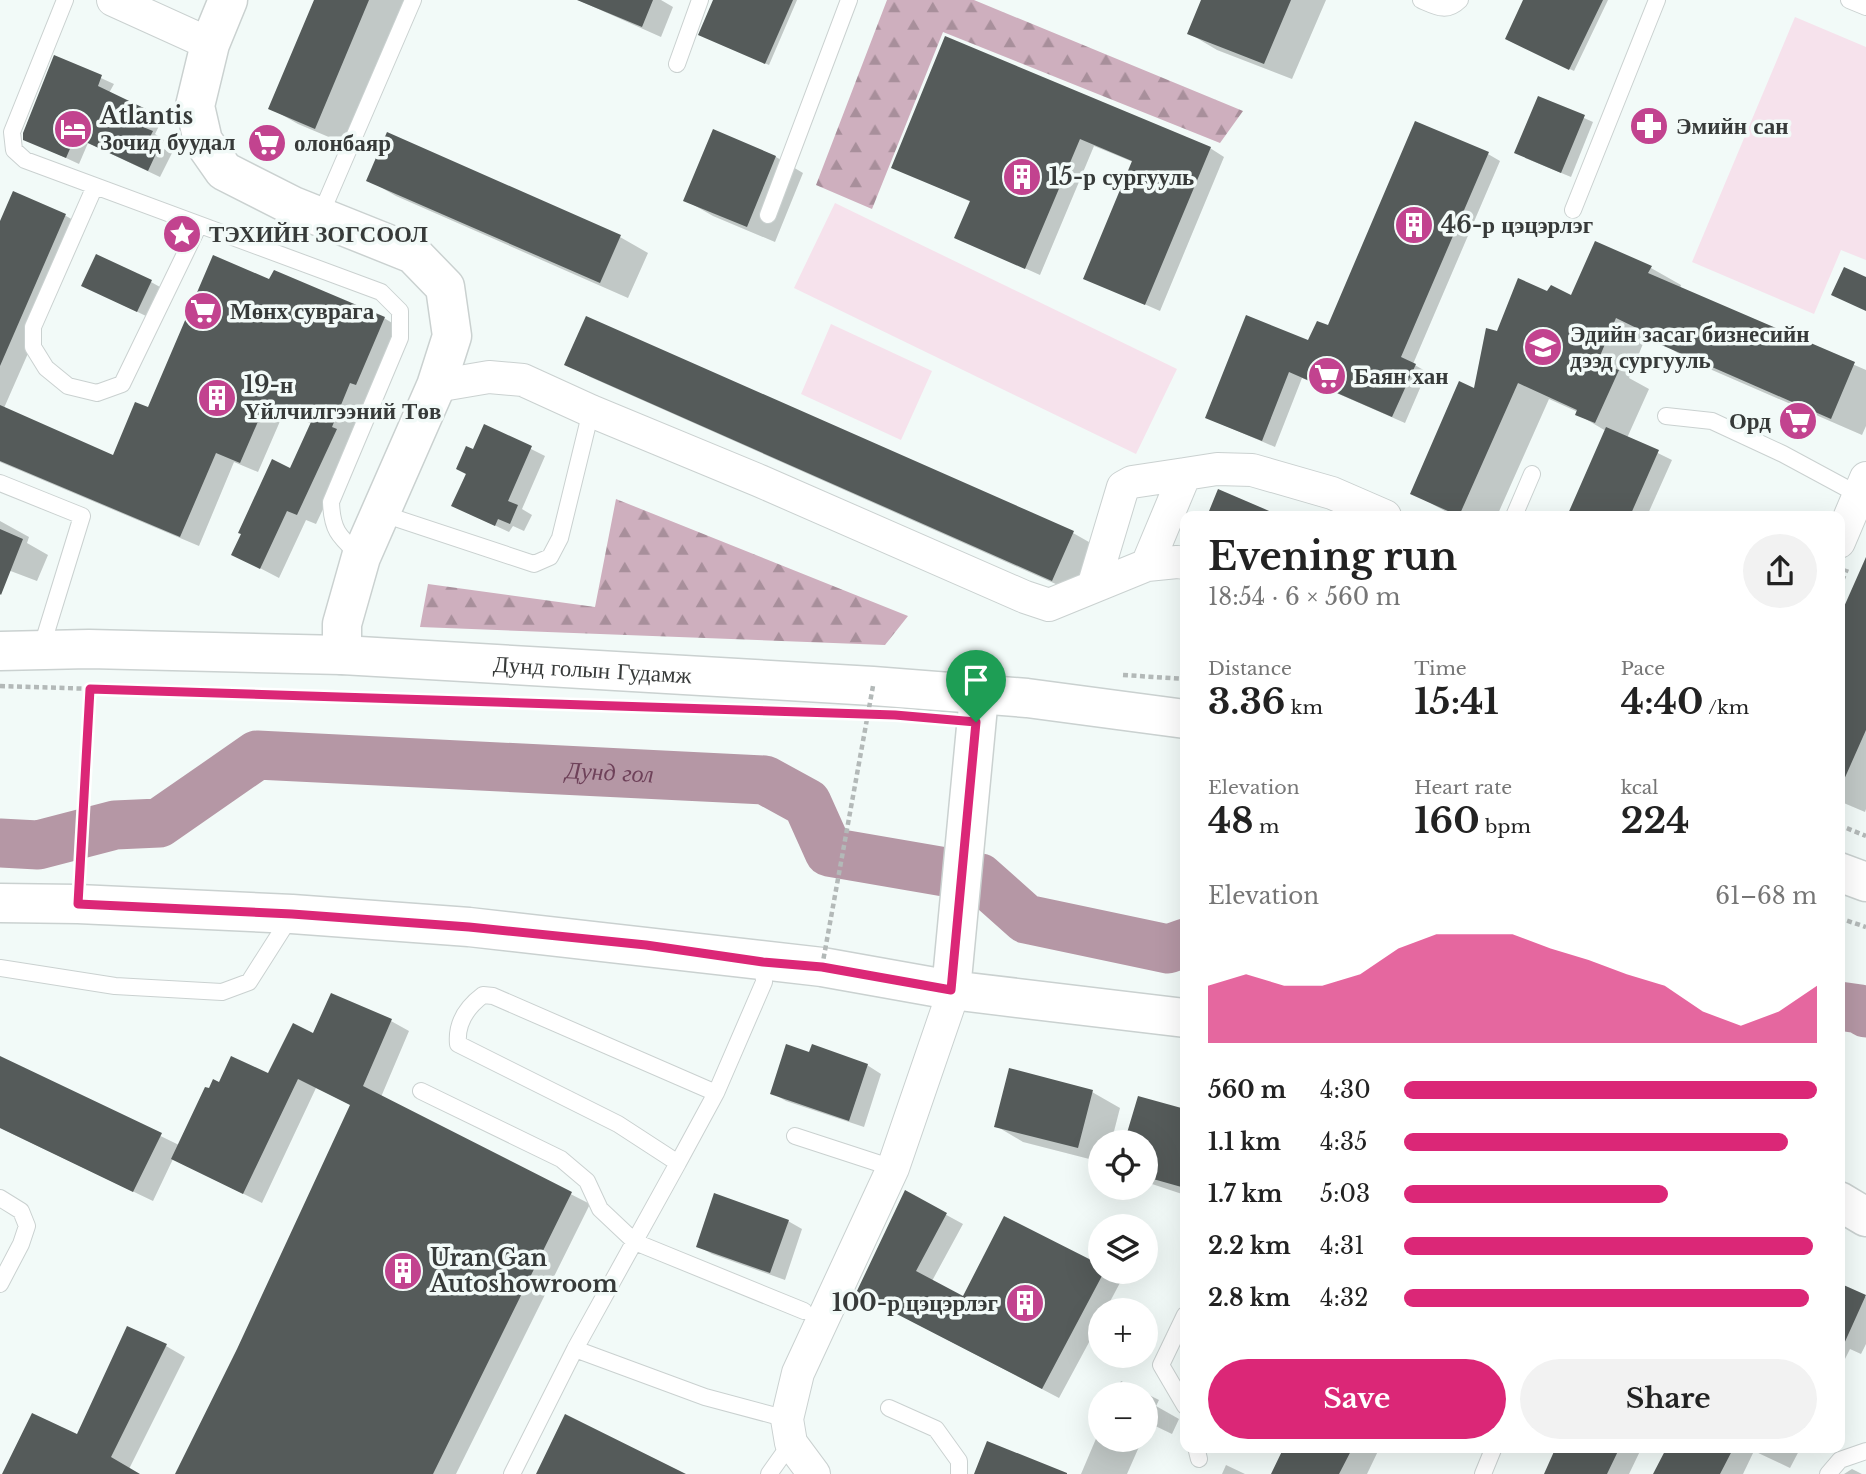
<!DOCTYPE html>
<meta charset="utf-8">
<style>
:root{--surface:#fff;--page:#f2f2f2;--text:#222;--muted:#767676;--accent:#db2777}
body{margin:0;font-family:"Libre Baskerville",serif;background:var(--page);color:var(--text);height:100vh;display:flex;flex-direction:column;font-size:26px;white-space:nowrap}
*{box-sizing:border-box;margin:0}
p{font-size:23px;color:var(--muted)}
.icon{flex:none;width:38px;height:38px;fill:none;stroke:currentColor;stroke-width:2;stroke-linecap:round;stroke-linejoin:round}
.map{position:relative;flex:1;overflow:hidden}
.panel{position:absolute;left:1180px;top:511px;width:665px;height:942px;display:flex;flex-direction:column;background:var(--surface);border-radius:14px;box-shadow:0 7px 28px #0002}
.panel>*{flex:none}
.fabs{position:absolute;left:1088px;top:1130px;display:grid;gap:14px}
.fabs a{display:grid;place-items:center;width:70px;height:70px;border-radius:50%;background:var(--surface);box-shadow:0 7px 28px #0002;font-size:35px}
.pin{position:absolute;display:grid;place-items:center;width:60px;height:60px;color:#fff;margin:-72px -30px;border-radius:50% 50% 50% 0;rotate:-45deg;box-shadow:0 0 7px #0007}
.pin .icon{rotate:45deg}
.round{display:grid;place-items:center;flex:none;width:74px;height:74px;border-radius:37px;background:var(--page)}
.headline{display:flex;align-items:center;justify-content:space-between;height:119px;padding:0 28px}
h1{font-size:38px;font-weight:700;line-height:52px}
.stats{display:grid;grid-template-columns:repeat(3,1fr);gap:10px;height:119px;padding:7px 28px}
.stats div{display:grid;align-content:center}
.stats b{font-size:35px;font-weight:700}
.stats small{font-size:19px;font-weight:400}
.stats p{font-size:19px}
.chart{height:196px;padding:14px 28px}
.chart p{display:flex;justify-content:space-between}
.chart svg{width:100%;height:126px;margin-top:7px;fill:var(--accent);opacity:.7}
.primary-button{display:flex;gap:14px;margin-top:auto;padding:14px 28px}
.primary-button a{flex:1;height:80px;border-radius:42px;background:var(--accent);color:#fff;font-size:28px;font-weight:700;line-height:80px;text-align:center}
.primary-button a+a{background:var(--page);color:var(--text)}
ul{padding:0 28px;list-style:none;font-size:23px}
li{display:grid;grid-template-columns:112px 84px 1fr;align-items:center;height:52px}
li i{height:18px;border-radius:9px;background:var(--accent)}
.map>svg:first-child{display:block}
</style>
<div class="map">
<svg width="1866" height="1474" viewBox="0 0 1866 1474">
<defs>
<pattern id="forest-firs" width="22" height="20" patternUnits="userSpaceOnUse" patternTransform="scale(1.75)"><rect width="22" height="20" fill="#ceafbe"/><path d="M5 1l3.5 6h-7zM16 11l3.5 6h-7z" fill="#a88f9b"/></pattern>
</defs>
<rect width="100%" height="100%" fill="#f2faf8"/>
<!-- forest -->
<path fill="url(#forest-firs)" d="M887 0H974L1243 111 1220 143 943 32 872 209 816 185Z
M616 499 908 616 885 645 420 627 428 584 595 607Z"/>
<!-- park -->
<path fill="#f6e2ec" d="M1795 17 1866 47V260L1841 250 1814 314 1692 262Z
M835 203 1177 369 1136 454 794 288Z
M831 324 932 371 901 440 801 394Z"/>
<!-- shadow -->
<path fill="#0003" d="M316 0H404L343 143 298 124 270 108Z
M578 0H661L673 7 661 37Z
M716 0H797L769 65 705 37Z
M1203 0H1326L1292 79 1217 50 1190 34Z
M1525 0H1608L1574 71 1507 39Z
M946 39 1210 148 1224 157 1160 311 1085 278 1133 162 1094 146 1040 275 956 237 971 202 893 167Z
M55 57 114 84 109 93 162 120 155 134 164 140 160 147 172 153 160 177 88 143 79 164 25 139Z
M1539 98 1593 122 1571 177 1525 158Z
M714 131 776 157 803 173 775 242 713 216 685 200Z
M388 135 620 237 648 253 628 298 396 196 368 180Z
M1488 154 1500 161 1413 364 1427 372 1405 423 1302 378 1275 447 1207 418 1328 328Z
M14 194 66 216 84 226 4 408 114 457 149 409 270 282 274 272 384 318 402 329 369 392 349 438 355 441 316 524 306 520 279 578 233 554 291 470 312 424 284 412 258 472 234 462 199 546 0 462V225Z
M1651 268 1681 285 1680 289 1866 370V426L1862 435 1689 360 1647 334 1629 378 1649 389 1627 438 1672 460 1647 516H1569L1606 431 1577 414 1578 412 1549 399 1497 516H1454L1412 493 1476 390 1498 333 1548 293 1572 297Z
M151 282 160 287 146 316 92 290Z
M566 364 1073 533 1096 546 1076 593 590 377Z
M485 426 545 456 522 509 532 515 524 531 513 526 509 532 453 506Z
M0 521 29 537 27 543 48 555 37 581 0 567Z
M1866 561V809L1865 812 1839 801V683Z
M391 1021 409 1031 381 1097 590 1204 456 1474H177L238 1350 351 1105 316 1088 262 1203 173 1159 153 1201 0 1128V1058L179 1145 209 1091 220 1084 268 1076 314 1036Z
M810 1054 867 1065 881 1074 864 1127 786 1101 772 1093Z
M1092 1092 1120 1108 1111 1143H1101V1162L1023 1142 996 1126Z
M1185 1111V1195L1146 1182V1143Z
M906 1193 963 1224 932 1281 964 1298 1101 1272H1110L1122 1279 1105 1311H1101V1320L1059 1398 875 1302Z
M788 1221 802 1229 785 1280 712 1254 698 1246Z
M1839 1285 1866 1297V1344L1861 1354 1850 1349 1839 1371Z
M166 1346 185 1357 129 1469 137 1474H3L78 1436Z
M1121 1381 1159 1400 1156 1406 1179 1419 1172 1434 1149 1423 1146 1430V1395H1115Z
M1101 1427V1440H1142L1127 1474H1081Z
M1286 1447H1380L1367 1474H1273Z
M1558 1447H1642L1629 1474H1546Z
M1669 1447H1801L1790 1468 1754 1451 1743 1474H1655Z
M1226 1465 1245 1474H1222Z
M1852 1469 1862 1474H1844Z"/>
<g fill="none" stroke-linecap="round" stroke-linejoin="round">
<!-- river -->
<g stroke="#b597a5" stroke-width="49">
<path id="s1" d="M0 843 38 845 115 825 159 823 257 755 765 780 807 803 829 852 980 878 1026 919 1168 949 1185 943"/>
<path d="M1839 1006 1860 1009 1866 1013"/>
</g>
</g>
<!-- building -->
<path fill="#555b5a" d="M314 0H369L315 129 268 109Z
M577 0H653L642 27Z
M713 0H793L765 64 698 35Z
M1201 0H1291L1264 64 1187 34Z
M1523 0H1603L1569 70 1505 39Z
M945 36 1211 147 1145 305 1083 279 1132 161 1080 139 1025 269 954 238 970 201 891 168Z
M54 55 102 75 98 86 150 111 143 127 153 131 149 139 160 145 148 171 75 137 66 158 23 140V133Z
M1538 96 1585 115 1561 173 1514 153Z
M1415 121 1489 152 1401 357 1416 364 1392 417 1289 372 1262 441 1205 418 1246 315 1308 340 1317 321 1328 325Z
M713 129 776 156 747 227 683 201Z
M387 132 621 235 600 283 366 181Z
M13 191 66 214 0 366V221Z
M1595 241 1652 266 1648 273 1855 362 1831 419 1657 343 1659 339 1616 318 1597 363 1619 370 1595 423 1575 415 1577 410 1518 383 1459 516 1410 494 1459 381 1474 388 1486 328 1497 331 1518 278 1547 291 1551 285 1571 295Z
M96 254 152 280 137 312 81 286Z
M213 255 269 279 274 270 385 317 356 385 350 383 332 427 337 429 297 515 287 511 260 569 231 555 241 534 238 533 272 459 290 468 311 422 266 403 240 463 216 453 180 537 0 461V405L113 455 135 402 148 407Z
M1844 267 1866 277V311L1831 295Z
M586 316 1074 531 1052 581 564 365Z
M484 424 532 446 508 501 518 505 510 524 498 519 495 526 451 506 466 474 456 469 466 446 473 449Z
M1606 427 1659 450 1630 516H1567Z
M1218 489 1281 516H1207Z
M0 529 23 539 1 595 0 594Z
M1866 557V730L1839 791V618Z
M331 993 392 1019 363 1086 572 1192 433 1474H175L237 1349 350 1105 298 1079 243 1194 171 1159 205 1087 209 1088 213 1079 219 1082 231 1056 268 1073 293 1023 313 1033Z
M786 1044 809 1052 812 1044 868 1064 849 1121 770 1094Z
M0 1056 162 1133 133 1192 0 1128Z
M1009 1068 1093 1090 1078 1148 994 1127Z
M1138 1096 1185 1109V1188L1146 1177V1143H1124Z
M905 1190 947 1213 916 1271 963 1296 1004 1216 1101 1265V1272H1104L1042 1389 856 1293Z
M714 1193 789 1220 770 1273 696 1247Z
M1839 1283 1866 1295 1839 1355Z
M127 1326 167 1344 111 1457 140 1474H2L32 1413 77 1434Z
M565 1414 686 1474H536Z
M987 1441 1067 1473V1474H974Z
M1284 1447H1353L1339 1474H1271Z
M1556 1447H1620L1607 1474H1544Z
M1667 1447H1734L1720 1474H1653Z"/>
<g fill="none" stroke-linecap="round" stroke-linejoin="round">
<defs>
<path id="service" d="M65 0 12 132 14 150 25 160 381 292 400 311V338L331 502C332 532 340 537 361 557
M1421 0C1437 7 1447 13 1460 0
M1849 0 1866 7
M677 64 700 0
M95 186 33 327V347L46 368 68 386 97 393 122 384 199 225
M1573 210 1657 0
M768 215 849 0
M320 216 413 0
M1666 416 1712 421 1783 454 1859 495
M0 483 82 516 41 649
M380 513 534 564 550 557 560 538 591 411
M1514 516 1532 474
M0 968 115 986 222 992 249 982 291 916
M421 1091 561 1159 587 1181 600 1209 635 1242 804 1311
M795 1136 893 1168
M678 1163 716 1093 764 982 763 962
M0 1198 21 1211 27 1226 21 1244 0 1284
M1185 1315 1161 1365 1185 1406
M575 1349 705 1397 787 1419
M889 1408 936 1429 959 1461V1474
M1196 1447 1199 1459
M512 1474 575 1349 678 1163 618 1124 458 1044C456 1023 467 1007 483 995L493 996 716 1093
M769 1474 791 1443
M1483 1474 1494 1447
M1828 1474 1840 1460 1866 1451"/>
<path id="minor" d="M113 0 210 44
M436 386 489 377 523 380 591 411 760 481 1025 597 1049 605 1147 565 1177 562 1185 563
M1839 542 1866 478
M1147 565 1185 474 1217 469 1252 470 1332 493 1385 516
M1093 587 1123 487 1132 482 1185 474
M814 1474 791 1443 787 1419 798 1373 893 1168 950 1002 951 990"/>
<path id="tertiary" d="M228 0 210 44 195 106 203 141 224 171 293 206 413 254 445 287 452 336 436 386 361 557 342 624V655
M0 903 78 904 292 914 469 927 822 967 951 990 1185 1018
M951 990 979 696
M1839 1201 1866 1217"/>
<g id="secondary">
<path id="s2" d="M0 651 89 649 342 655 873 686 1027 698 1185 719"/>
<path d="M1839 872 1866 882"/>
</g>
</defs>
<!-- service casing -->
<use href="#service" stroke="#cad1d0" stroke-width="18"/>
<!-- minor casing -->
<use href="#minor" stroke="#cad1d0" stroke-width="34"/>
<!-- tertiary casing -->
<use href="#tertiary" stroke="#cad1d0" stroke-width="41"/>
<!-- secondary casing -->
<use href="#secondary" stroke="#cad1d0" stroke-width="41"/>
<!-- path -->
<path stroke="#b3b9b8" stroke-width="4.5" stroke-dasharray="5 3.5" stroke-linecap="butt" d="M1839 588 1847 569
M1123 675 1185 679
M0 686 576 704
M1839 825 1866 836
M1839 918 1866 927"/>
<!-- service -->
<use href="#service" stroke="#fff" stroke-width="16"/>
<!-- minor -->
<use href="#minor" stroke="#fff" stroke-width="32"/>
<!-- tertiary -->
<use href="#tertiary" stroke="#fff" stroke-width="38"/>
<!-- secondary -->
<use href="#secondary" stroke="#fff" stroke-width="38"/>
<!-- path-bridge -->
<path stroke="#b3b9b8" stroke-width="4.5" stroke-dasharray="5 3.5" stroke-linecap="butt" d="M78 904 90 689
M822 967 873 686"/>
</g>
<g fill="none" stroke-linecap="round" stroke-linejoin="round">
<defs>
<path id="route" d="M90 689 895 715 976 722 951 990 822 967 763 962 646 945 469 927 292 914 78 904Z"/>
</defs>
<!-- route casing -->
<use href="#route" stroke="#fff" stroke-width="14"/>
<!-- route -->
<use href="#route" stroke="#db2777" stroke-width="9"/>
</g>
<!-- icons -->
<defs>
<symbol id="pharmacy-disc" viewBox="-11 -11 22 22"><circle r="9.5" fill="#c2438f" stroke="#f2faf8"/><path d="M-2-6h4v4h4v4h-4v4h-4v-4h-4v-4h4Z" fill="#fff"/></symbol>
<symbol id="hotel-disc" viewBox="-11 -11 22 22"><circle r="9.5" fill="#c2438f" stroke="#f2faf8"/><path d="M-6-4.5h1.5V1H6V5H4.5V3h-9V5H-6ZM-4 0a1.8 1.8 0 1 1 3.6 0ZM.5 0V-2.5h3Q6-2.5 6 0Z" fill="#fff"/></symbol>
<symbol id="supermarket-disc" viewBox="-11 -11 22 22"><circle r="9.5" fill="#c2438f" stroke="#f2faf8"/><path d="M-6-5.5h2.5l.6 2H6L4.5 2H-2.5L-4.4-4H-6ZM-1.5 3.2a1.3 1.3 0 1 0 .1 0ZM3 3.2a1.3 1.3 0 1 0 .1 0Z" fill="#fff"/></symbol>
<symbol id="building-disc" viewBox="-11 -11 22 22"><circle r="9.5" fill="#c2438f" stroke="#f2faf8"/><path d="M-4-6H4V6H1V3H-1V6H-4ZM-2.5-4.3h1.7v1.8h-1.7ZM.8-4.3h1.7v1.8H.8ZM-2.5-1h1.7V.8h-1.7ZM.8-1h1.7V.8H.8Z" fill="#fff"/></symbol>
<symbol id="sight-disc" viewBox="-11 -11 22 22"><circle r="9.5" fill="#c2438f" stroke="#f2faf8"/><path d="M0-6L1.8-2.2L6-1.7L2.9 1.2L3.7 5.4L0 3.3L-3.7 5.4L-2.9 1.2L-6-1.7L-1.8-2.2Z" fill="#fff"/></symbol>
<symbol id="university-disc" viewBox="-11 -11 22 22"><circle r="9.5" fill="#c2438f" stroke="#f2faf8"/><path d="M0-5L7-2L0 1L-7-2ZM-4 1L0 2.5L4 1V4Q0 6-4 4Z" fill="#fff"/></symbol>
</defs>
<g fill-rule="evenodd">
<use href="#pharmacy-disc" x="1627" y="104" width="44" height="44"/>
<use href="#hotel-disc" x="51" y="107" width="44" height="44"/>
<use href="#supermarket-disc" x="245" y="121" width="44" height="44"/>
<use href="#building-disc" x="1000" y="155" width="44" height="44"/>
<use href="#building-disc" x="1392" y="203" width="44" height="44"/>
<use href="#sight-disc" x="160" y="212" width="44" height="44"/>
<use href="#supermarket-disc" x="181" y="289" width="44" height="44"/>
<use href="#university-disc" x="1521" y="325" width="44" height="44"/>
<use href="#supermarket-disc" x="1305" y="354" width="44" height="44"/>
<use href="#building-disc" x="195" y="376" width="44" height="44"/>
<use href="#supermarket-disc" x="1776" y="399" width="44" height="44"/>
<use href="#building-disc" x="381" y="1249" width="44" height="44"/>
<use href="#building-disc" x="1003" y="1281" width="44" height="44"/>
</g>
<g text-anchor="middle" stroke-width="7" stroke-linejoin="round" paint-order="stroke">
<!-- poi labels -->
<g font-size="23" font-weight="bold" fill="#373a39" stroke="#f2faf8" text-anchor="start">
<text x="100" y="124">Atlantis<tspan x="100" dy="26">Зочид буудал</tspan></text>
<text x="1676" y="134">Эмийн сан</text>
<text x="294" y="151">олонбаяр</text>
<text x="1049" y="185">15-р сургууль</text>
<text x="1441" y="233">46-р цэцэрлэг</text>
<text x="209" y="242">ТЭХИЙН ЗОГСООЛ</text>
<text x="230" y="319">Мөнх суврага</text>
<text x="1570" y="342">Эдийн засаг бизнесийн<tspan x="1570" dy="26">дээд сургууль</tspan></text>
<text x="1354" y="384">Баян хан</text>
<text x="244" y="393">19-н<tspan x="244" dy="26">Үйлчилгээний Төв</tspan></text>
<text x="1771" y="429" text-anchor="end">Орд</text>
<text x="430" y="1266">Uran Gan<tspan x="430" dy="26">Autoshowroom</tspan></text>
<text x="998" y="1311" text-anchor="end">100-р цэцэрлэг</text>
</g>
<!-- street labels -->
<g font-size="23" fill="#373a39" stroke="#f2faf8">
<text dy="8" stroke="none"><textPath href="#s2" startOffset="593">Дунд голын Гудамж</textPath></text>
</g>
<!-- water labels -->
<g font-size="24" font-style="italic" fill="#6e4159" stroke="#f2faf8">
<text dy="8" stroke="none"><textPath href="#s1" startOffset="634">Дунд гол</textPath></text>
</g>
</g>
</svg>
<div class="fabs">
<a><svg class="icon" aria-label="locate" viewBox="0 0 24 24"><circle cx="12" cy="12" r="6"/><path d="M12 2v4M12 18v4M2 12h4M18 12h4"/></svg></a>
<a><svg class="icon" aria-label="layers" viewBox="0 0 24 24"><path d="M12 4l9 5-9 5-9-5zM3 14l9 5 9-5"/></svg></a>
<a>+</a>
<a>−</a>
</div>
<div class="pin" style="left:976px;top:722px;background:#1e9e55"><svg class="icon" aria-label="arrive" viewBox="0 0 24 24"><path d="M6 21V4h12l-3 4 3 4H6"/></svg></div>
<section class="panel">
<div class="headline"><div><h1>Evening run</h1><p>18:54 · 6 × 560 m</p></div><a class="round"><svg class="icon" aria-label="share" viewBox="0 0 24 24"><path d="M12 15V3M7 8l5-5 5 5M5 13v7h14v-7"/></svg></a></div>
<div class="stats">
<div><p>Distance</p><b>3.36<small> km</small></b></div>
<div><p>Time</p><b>15:41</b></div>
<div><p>Pace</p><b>4:40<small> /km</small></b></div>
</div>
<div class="stats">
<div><p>Elevation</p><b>48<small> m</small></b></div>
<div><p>Heart rate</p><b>160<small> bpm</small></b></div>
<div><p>kcal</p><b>224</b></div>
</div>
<div class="chart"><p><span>Elevation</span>61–68 m</p>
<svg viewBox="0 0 160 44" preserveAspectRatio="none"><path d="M0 44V24L10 20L20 24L30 24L40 20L50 11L60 6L70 6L80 6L90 11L100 15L110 20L120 24L130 33L140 38L150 33L160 24V44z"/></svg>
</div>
<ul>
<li><b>560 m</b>4:30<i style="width:100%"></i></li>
<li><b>1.1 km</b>4:35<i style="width:93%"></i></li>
<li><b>1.7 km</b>5:03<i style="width:64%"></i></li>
<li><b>2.2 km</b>4:31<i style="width:99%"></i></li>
<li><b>2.8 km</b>4:32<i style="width:98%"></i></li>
</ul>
<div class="primary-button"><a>Save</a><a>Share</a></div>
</section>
</div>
